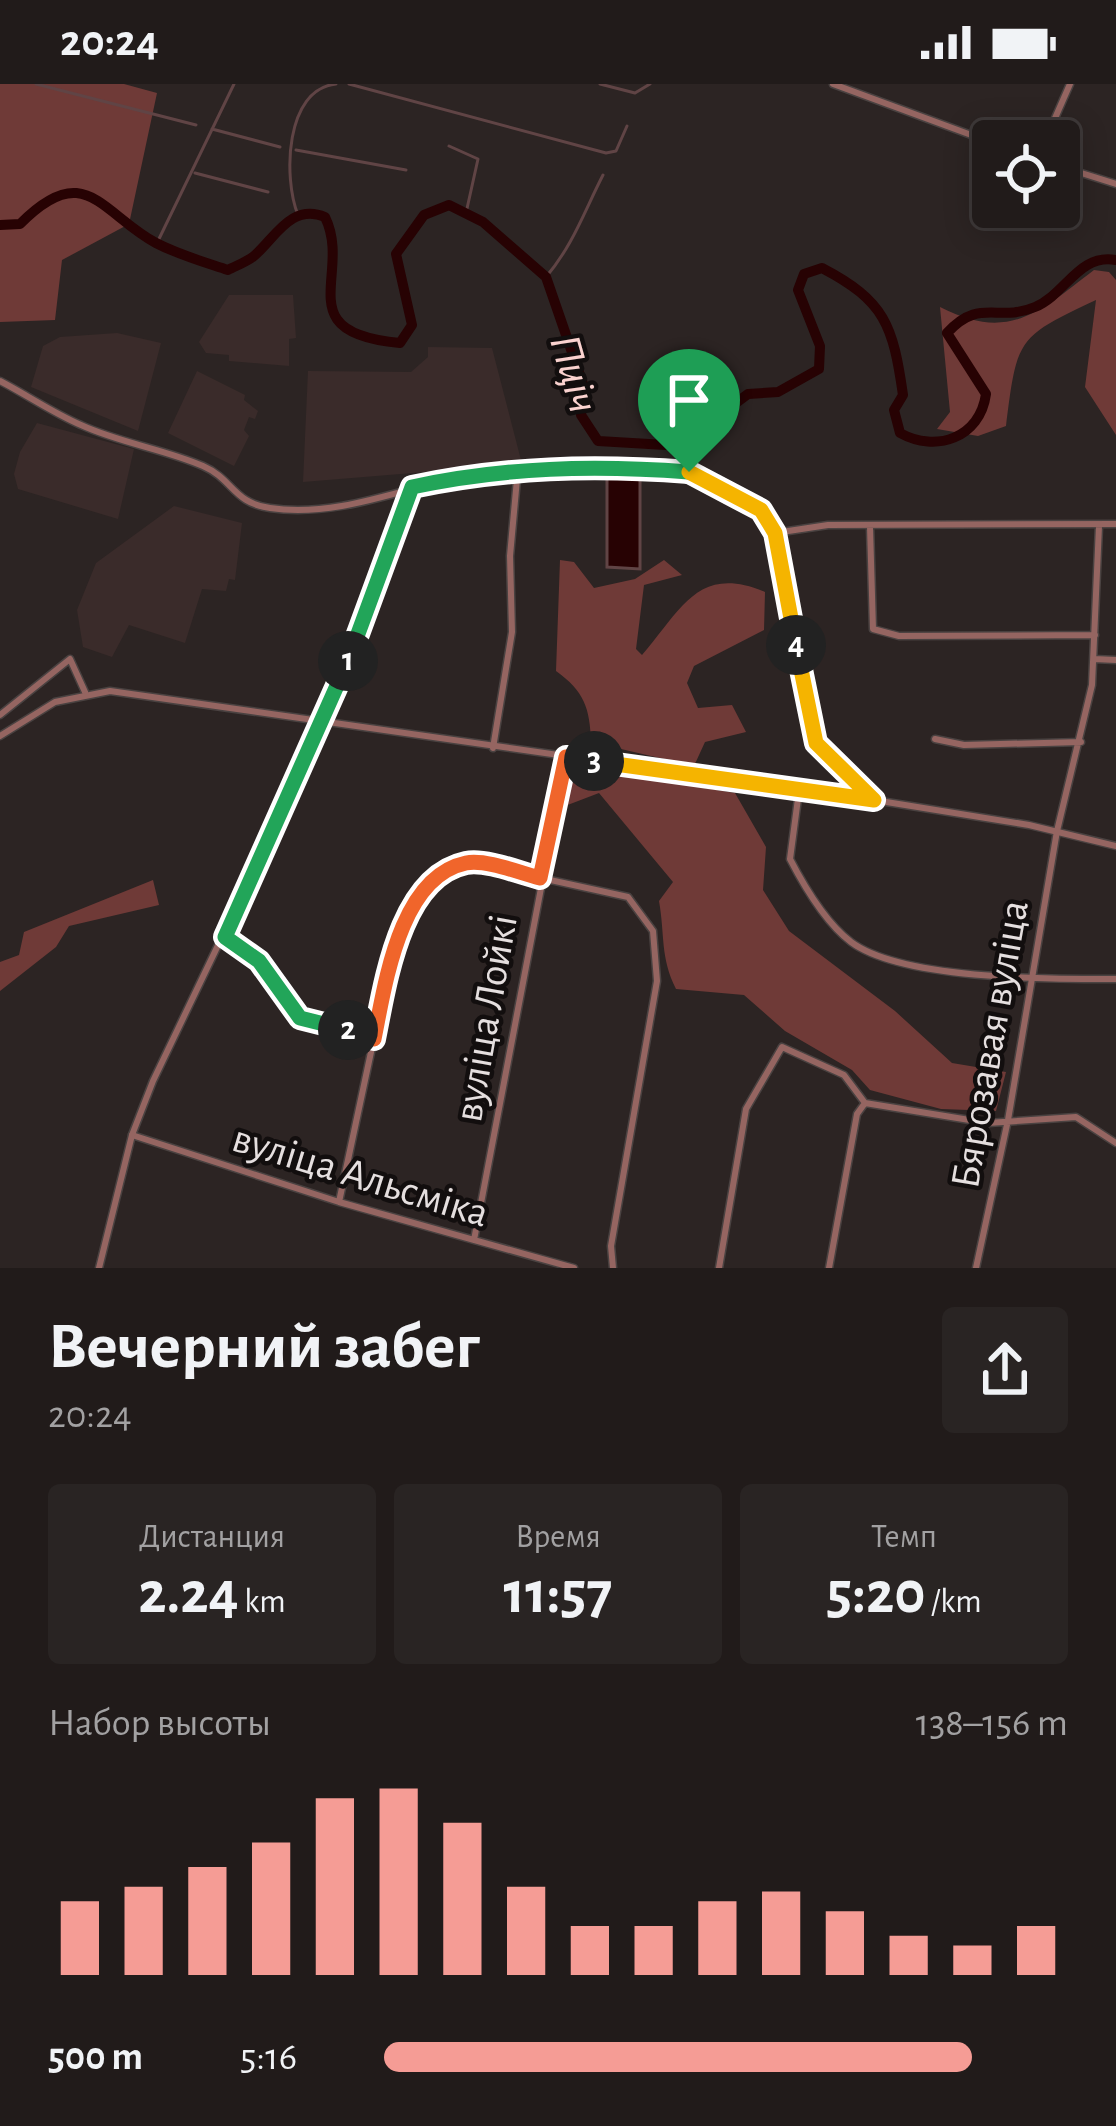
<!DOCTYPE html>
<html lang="ru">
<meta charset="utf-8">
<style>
:root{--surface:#211b1a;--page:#292423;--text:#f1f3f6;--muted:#a2a1a2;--line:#3e3939;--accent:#f59c95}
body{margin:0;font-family:"Alegreya Sans",sans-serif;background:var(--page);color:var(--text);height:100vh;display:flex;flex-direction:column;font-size:45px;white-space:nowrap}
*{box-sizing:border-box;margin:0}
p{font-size:39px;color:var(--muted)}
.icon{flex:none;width:66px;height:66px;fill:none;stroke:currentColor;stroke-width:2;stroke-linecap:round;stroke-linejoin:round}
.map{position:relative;height:1184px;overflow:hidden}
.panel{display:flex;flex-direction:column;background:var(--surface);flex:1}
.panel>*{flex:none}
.buttons{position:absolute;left:972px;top:36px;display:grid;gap:24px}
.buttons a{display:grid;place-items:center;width:108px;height:108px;border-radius:12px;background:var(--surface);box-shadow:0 6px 30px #0003,0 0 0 3px var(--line);font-size:60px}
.pin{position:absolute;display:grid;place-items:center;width:102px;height:102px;color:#fff;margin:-123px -51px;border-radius:50% 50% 50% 0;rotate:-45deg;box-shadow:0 0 12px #0007}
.pin .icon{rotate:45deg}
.km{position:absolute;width:60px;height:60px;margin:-30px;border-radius:50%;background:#222;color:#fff;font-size:33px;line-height:60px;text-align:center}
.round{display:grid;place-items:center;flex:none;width:126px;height:126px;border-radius:12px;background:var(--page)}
.headline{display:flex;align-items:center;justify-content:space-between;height:204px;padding:0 48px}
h1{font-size:66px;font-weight:700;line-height:90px}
.figures{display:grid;grid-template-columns:repeat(3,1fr);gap:18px;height:204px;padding:12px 48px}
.figures div{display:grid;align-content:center;border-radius:12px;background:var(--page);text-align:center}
.figures b{font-size:60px;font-weight:700}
.figures small{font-size:33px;font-weight:400}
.figures p{font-size:33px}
.chart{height:336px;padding:24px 48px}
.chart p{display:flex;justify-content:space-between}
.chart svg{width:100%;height:216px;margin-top:12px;stroke:var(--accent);stroke-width:6}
ul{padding:0 48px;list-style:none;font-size:39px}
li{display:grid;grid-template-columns:192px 144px 1fr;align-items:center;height:90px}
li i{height:30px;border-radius:15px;background:var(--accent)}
.status{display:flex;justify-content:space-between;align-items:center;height:84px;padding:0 60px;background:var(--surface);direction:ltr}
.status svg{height:33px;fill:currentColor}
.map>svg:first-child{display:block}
</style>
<div class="status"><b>20:24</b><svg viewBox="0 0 49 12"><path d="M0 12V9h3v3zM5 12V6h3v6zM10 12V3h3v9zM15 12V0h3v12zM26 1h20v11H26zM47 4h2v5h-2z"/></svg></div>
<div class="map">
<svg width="1116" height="1184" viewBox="0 0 1116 1184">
<rect width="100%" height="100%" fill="#2c2423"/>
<!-- built -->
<path fill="#3a2b2a" d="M229 211H293L296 254 289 255V282L229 277V271L206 269 199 258Z
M117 249 161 259 138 347 31 303 43 262 60 253Z
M428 263 492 264 522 380 303 398 308 287 411 288 428 273Z
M197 287 245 311 244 316 258 327 255 335 249 333 244 346 249 352 234 382 168 349Z
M37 339 134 365 118 435 18 405 14 390 20 368Z
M174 422 242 439 235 496 229 495 226 507 202 505 185 559 129 541 112 573 83 563 77 526 96 479Z"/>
<!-- green -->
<path fill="#6f3a37" d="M0 0H124L157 9 129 140 62 176 55 236 0 238Z
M1094 186 1109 188 1116 196V351L1085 303 1096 216C1017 253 1017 254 1006 342L978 352 937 345 950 328 940 223C1010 259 1040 227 1094 186Z
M560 476 574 478 594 504 635 495 664 476 682 491 644 501 636 565 642 571C682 525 698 480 765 508L764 546 694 582 687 599 698 624 732 621 746 648 705 658 694 682 591 658C590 624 584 607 556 587Z
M573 682 735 709 766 763 763 806 789 847 895 927 952 979 1006 988 996 1027 941 1025 870 1006 852 986 785 947 744 911 676 905C660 873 665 851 659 817L673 798 599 709 565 722Z
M153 796 159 821 69 842 56 863 0 907V878L19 871 24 848Z"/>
<!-- water -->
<path fill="#270203" stroke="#604445" stroke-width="3" d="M607 388 640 389V485L607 483Z"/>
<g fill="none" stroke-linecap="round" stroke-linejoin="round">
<!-- stream -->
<path stroke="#604445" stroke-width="3" d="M36 0 196 41
M349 0 606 69 616 67 627 42
M600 0 635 9 650 0
M212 45 280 63
M449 62 478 75 466 129
M296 66 406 86
M195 89 268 108
M298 131C283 94 285 5 336 0
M157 159 234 0
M546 193C573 161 584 128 603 91"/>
<!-- river -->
<path stroke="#270203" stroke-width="10" d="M0 141 20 140C85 74 101 129 156 159 179 171 204 178 228 186 235 182 247 178 254 172 275 154 291 119 325 133 353 190 287 249 400 259L412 241 396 170 424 131 449 121 483 138 546 193 584 303 581 331 598 357 666 361 697 348 748 310 778 308 819 285 820 262 798 206 804 190 822 184C885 217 893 241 903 311L894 326 900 349C936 369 980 354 986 310L947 249C980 213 997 239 1035 223 1066 210 1079 169 1116 176"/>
<defs>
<path id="minor" d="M1045 57 1070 0
M0 297C27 311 53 329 81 341 120 359 164 365 203 382 233 395 233 419 270 424 347 435 419 396 494 386 576 375 728 370 775 449L810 645 826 674 874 716
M870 443 873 545 899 552 1095 551
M775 449 828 441 1116 440
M1094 575 1116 576
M0 631 70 575 85 608
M325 638 412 403
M935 655 964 661 1081 658
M493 664 512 548 510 472 518 384
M799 707 790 775C804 802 826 839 851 858 902 896 1051 895 1116 895
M225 853 259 877 300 935 373 955
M865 1019 988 1039 1076 1033 1116 1059
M132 1051 339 1118 574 1184
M339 1118 396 851 422 811 468 778 628 813 653 847 657 897 611 1162 613 1184
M474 1156 566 673
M719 1184 746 1025 782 963 844 991 865 1019
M829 1184 857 1030 865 1019
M976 1184 1008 1036 1057 747 1092 601 1099 442"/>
<path id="tertiary" d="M833 0 993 59
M1059 82 1116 100
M0 652 55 618 110 607 874 716 1029 741 1116 762
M99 1184 132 1051 153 997 325 638"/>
</defs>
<!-- minor casing -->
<use href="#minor" stroke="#4a4241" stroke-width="9"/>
<!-- tertiary casing -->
<use href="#tertiary" stroke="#4a4241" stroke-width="9"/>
<!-- minor -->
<use href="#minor" stroke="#956561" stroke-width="6"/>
<!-- tertiary -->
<use href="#tertiary" stroke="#956561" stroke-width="6"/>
</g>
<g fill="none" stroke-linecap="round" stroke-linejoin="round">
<defs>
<path id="split-1" d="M348 577 412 403C506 383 593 381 689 388"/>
<path id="split-2" d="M348 577 225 853 259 877 300 934 348 946"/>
<path id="split-3" d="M348 946 374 955C385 902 399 793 466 779 486 775 520 789 540 794L566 673 594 677"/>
<path id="split-4" d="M594 677 874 716 816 659 796 561"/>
<path id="split-5" d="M689 388 761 426 775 449 796 561"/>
</defs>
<!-- split-1 casing -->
<use href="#split-1" stroke="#fff" stroke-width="24"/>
<!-- split-2 casing -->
<use href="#split-2" stroke="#fff" stroke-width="24"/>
<!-- split-3 casing -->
<use href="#split-3" stroke="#fff" stroke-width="24"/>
<!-- split-4 casing -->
<use href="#split-4" stroke="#fff" stroke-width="24"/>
<!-- split-5 casing -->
<use href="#split-5" stroke="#fff" stroke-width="24"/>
<!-- split-1 -->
<use href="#split-1" stroke="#22a559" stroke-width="15"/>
<!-- split-2 -->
<use href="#split-2" stroke="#22a559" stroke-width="15"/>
<!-- split-3 -->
<use href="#split-3" stroke="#f0652b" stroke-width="15"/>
<!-- split-4 -->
<use href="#split-4" stroke="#f5b400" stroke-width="15"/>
<!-- split-5 -->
<use href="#split-5" stroke="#f5b400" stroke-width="15"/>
</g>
<g text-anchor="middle" stroke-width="9" stroke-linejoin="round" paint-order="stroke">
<!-- street labels -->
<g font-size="42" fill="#e5dfdf" stroke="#120e0e">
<text transform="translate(484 934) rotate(-80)" y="15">вуліца Лойкі</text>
<text transform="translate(988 960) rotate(-80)" y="15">Бярозавая вуліца</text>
<text transform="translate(361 1090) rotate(17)" y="15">вуліца Альсміка</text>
</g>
<!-- water labels -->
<g font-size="45" font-style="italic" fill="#fad2cf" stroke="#120e0e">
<text transform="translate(576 289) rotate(74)" y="16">Пціч</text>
</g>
</g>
</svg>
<div class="buttons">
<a><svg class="icon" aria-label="locate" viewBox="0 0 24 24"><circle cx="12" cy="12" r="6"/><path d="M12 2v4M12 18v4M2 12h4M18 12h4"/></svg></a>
</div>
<div class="pin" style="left:689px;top:388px;background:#1e9e55"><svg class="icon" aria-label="arrive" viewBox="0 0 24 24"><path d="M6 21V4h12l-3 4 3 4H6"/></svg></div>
<b class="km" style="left:348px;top:577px">1</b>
<b class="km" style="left:348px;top:946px">2</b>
<b class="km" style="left:594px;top:677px">3</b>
<b class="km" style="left:796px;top:561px">4</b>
</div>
<section class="panel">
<div class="headline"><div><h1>Вечерний забег</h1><p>20:24</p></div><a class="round"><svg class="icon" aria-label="share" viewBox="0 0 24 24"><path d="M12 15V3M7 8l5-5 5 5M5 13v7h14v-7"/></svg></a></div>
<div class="figures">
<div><p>Дистанция</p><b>2.24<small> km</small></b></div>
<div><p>Время</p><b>11:57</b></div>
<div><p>Темп</p><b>5:20<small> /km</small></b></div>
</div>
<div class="chart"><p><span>Набор высоты</span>138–156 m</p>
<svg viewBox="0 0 160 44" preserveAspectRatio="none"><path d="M5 44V29M15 44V26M25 44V22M35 44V17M45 44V8M55 44V6M65 44V13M75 44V26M85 44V34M95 44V34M105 44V29M115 44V27M125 44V31M135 44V36M145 44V38M155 44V34"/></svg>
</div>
<ul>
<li><b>500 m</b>5:16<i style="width:86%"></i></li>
</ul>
</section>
